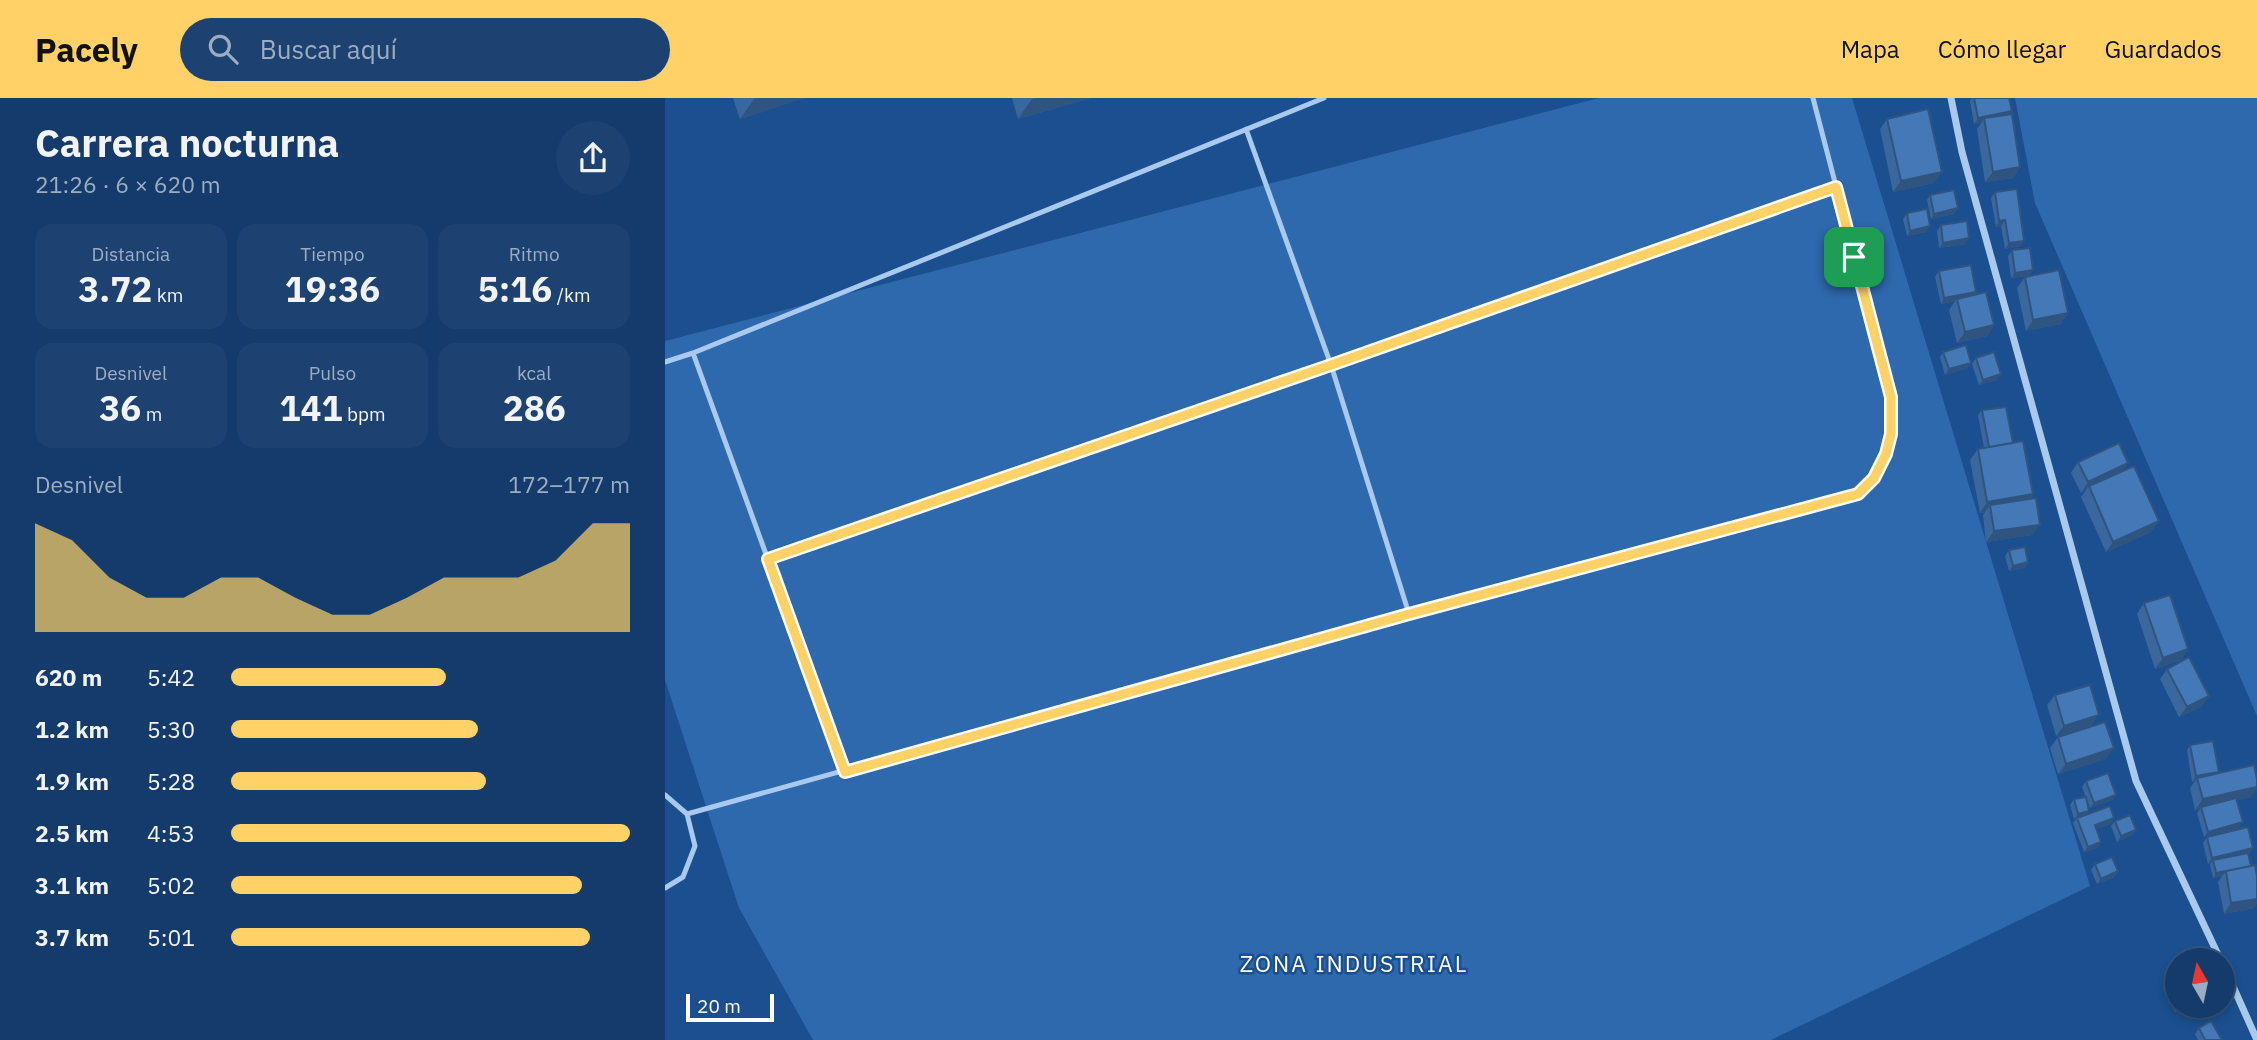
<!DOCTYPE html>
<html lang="es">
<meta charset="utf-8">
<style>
:root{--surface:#143b6b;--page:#1d4271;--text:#f1f3f6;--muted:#9dadc1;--line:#33557e;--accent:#ffd166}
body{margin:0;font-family:"IBM Plex Sans",sans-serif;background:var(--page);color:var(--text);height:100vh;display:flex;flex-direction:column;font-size:26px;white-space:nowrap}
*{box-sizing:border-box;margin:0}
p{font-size:23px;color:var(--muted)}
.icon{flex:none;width:38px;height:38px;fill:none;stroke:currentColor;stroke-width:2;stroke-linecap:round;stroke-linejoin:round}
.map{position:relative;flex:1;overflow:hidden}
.panel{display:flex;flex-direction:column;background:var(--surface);width:665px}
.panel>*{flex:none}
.needle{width:46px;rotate:351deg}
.tools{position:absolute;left:1500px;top:850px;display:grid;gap:14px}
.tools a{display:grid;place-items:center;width:70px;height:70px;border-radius:50%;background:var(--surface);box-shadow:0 4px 10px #0003,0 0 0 2px var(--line);font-size:35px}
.scale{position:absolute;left:21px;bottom:18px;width:88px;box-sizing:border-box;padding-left:7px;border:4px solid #fff;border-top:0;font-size:19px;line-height:24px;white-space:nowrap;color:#fff;-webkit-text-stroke:5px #1b4f8f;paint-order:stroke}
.pin{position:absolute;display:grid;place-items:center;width:60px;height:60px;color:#fff;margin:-30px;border-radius:14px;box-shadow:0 4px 10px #0006}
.round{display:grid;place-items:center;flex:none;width:74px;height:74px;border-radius:37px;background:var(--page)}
.head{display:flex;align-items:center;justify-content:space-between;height:119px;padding:0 35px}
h1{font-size:38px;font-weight:800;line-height:52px}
.figures{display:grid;grid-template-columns:repeat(3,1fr);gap:10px;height:119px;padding:7px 35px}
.figures div{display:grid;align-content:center;border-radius:18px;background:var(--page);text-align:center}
.figures b{font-size:35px;font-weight:800}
.figures small{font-size:19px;font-weight:400}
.figures p{font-size:19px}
.chart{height:196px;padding:14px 35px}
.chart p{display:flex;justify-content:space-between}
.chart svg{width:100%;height:126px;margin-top:7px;fill:var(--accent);opacity:.7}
ul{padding:0 35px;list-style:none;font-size:23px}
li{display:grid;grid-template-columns:112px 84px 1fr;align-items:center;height:52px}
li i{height:18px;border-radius:9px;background:var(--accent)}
header{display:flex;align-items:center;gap:42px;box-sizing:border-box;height:98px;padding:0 35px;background:var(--accent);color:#111}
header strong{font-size:33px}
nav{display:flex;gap:38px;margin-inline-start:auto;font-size:24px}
.search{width:490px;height:63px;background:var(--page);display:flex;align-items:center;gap:18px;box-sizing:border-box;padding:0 24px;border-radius:38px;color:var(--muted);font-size:26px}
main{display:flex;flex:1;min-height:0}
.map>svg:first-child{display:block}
</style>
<header>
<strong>Pacely</strong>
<div class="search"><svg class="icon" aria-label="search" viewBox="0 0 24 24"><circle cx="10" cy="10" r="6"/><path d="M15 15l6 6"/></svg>Buscar aquí</div>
<nav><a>Mapa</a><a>Cómo llegar</a><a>Guardados</a></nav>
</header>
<main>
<section class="panel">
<div class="head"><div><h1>Carrera nocturna</h1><p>21:26 · 6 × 620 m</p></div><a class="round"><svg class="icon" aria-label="share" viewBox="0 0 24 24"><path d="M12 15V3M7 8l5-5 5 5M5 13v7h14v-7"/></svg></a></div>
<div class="figures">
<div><p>Distancia</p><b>3.72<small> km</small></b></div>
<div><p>Tiempo</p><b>19:36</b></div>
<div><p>Ritmo</p><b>5:16<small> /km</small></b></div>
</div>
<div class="figures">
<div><p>Desnivel</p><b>36<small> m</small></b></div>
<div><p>Pulso</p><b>141<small> bpm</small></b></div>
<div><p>kcal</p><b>286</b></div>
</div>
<div class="chart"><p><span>Desnivel</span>172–177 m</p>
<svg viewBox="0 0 160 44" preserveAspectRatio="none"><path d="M0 44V6L10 12L20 25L30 32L40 32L50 25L60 25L70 32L80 38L90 38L100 32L110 25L120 25L130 25L140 19L150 6L160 6V44z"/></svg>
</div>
<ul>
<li><b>620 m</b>5:42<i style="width:54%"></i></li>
<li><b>1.2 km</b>5:30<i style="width:62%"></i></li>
<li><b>1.9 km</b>5:28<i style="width:64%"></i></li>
<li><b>2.5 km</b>4:53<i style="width:100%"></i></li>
<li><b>3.1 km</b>5:02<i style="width:88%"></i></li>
<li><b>3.7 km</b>5:01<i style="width:90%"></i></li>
</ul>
</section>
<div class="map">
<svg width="1592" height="942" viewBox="0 0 1592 942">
<rect width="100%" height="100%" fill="#1b4f8f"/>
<!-- green -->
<path fill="#2e69ad" d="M934 0H1187L1425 788 1106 942H148L74 810 0 582V243Z
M1350 0H1592V618L1370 105Z"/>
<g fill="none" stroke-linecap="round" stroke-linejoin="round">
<!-- lane -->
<path stroke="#a9c9ee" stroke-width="5" d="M581 31 666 267 744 516
M28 255 180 674
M0 264 28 255 659 0
M103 461 666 267 1171 89
M0 697 22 716 30 748 18 779 0 790
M22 716 744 516 1193 396C1225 363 1226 344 1226 299L1148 0"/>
<!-- street -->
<path stroke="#a9c9ee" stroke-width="7" d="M1286 0 1297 54 1471 683 1556 863
M1558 866 1592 942"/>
</g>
<!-- wall -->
<path fill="#3a679d" d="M68 0H139L75 21Z
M347 0H426L353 21Z
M1307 0H1344L1347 13 1345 16 1355 69 1348 80 1320 84 1312 31 1317 24 1309 26 1305 3Z
M1222 21 1269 85 1228 94 1215 31Z
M1330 94 1359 143 1355 148 1340 151 1336 128 1331 129 1326 100Z
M1265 97 1289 116 1266 121 1262 102Z
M1242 115 1261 134 1242 138 1238 121Z
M1276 127 1300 146 1274 150 1272 133Z
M1347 152 1364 178 1346 180 1343 158Z
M1274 173 1311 194 1310 197 1329 227 1322 238 1292 245 1284 212 1290 203 1276 206 1270 179Z
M1360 179 1403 215 1396 226 1361 233 1352 190Z
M1278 254 1306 265 1302 270 1280 277 1275 259Z
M1311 260 1332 282 1314 287 1307 266Z
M1317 312 1348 345 1368 396 1365 401 1367 437 1321 444 1318 417 1320 414 1315 415 1305 362 1313 351 1319 350 1313 317Z
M1413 364 1463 365 1457 374 1494 423 1486 434 1441 454 1416 399 1421 392 1416 395 1406 375Z
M1344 452 1363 464 1359 470 1344 473 1340 458Z
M1479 505 1523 551 1516 562 1490 571 1472 516Z
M1502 571 1544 598 1536 609 1514 619 1495 581Z
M1390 597 1426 628 1391 638 1382 607Z
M1393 639 1441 661 1393 676 1385 650Z
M1525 647 1554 674 1586 699 1572 702 1574 730 1539 739 1532 715 1535 711 1530 712 1525 690 1530 683 1527 684 1522 652Z
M1421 683 1451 697 1447 702 1425 710 1417 689Z
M1409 701 1424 713 1422 716 1446 726 1431 731 1436 744 1432 750 1419 754 1408 725 1411 721H1409L1405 707Z
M1450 723 1471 732 1467 737 1452 744 1446 728Z
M1542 739 1588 750 1585 755 1583 756 1589 810 1559 816 1553 784 1557 778 1548 780 1545 767 1546 765 1543 766 1538 745Z
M1430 766 1453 773 1449 779 1432 786 1426 772Z
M1512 880V908H1521L1510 914 1498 890 1502 885Z
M1534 930 1557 942H1533L1530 936Z"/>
<!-- shaded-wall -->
<path fill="#305480" d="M93 0H139L75 21 89 1Z
M371 0H426L353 21 367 1Z
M1347 13 1343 19 1319 20 1317 24 1309 26 1313 20Z
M1355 69 1348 80 1320 84 1328 74Z
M1277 74 1269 85 1228 94 1236 83Z
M1293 110 1289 116 1266 121 1269 116Z
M1340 122 1336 128 1331 129 1334 123Z
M1265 128 1261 134 1242 138 1245 133Z
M1304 140 1300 146 1274 150 1278 145Z
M1359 143 1355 148 1340 151 1344 145Z
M1368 172 1364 178 1346 180 1350 175Z
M1311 194 1308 200 1292 201 1290 203 1276 206 1279 200Z
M1403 215 1396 226 1361 233 1368 222Z
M1329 227 1322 238 1292 245 1300 234Z
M1306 265 1302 270 1280 277 1284 271Z
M1336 276 1332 282 1314 287 1318 282Z
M1463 365 1456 376 1424 388 1421 392 1416 395 1423 384Z
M1368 396 1361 407H1325L1320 414 1315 415 1322 404Z
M1494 423 1486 434 1441 454 1448 444Z
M1375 427 1367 437 1321 444 1329 433Z
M1363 464 1359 470 1344 473 1348 468Z
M1523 551 1516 562 1490 571 1498 560Z
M1544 598 1536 609 1514 619 1522 609Z
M1434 617 1426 628 1391 638 1399 628Z
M1449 650 1441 661 1393 676 1401 666Z
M1554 674 1532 680 1530 683 1527 684 1531 678Z
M1592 689V691L1586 699 1536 711V709L1535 711 1530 712 1538 701Z
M1451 697 1447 702 1425 710 1429 705Z
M1424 713 1420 718 1409 721 1413 716Z
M1449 720 1446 726 1426 733 1430 727Z
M1578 724 1574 730 1539 739 1543 734Z
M1471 732 1467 737 1452 744 1456 738Z
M1436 744 1432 750 1419 754 1423 749Z
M1588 750 1585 755 1549 764 1548 762 1546 765 1543 766 1547 760Z
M1586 768 1561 773 1557 778 1548 780 1551 775Z
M1453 773 1449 779 1432 786 1436 781Z
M1592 801V806L1589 810 1559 816 1566 805Z
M1514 908H1521L1510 914Z"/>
<!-- building -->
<path fill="#4478b7" stroke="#305480" stroke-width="2" d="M1309 0H1344L1347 13 1313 20Z
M1263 11 1277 74 1236 83 1222 21Z
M1347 16 1355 69 1328 74 1319 20Z
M1352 91 1359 143 1344 145 1340 122 1334 123 1330 94Z
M1289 92 1293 110 1269 116 1265 97Z
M1262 111 1265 128 1245 133 1242 115Z
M1302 123 1304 140 1278 145 1276 127Z
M1365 150 1368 172 1350 175 1347 152Z
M1306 167 1311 194 1279 200 1274 173Z
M1394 172 1403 215 1368 222 1360 179Z
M1321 194 1329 227 1300 234 1292 201Z
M1301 247 1306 265 1284 271 1278 254Z
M1329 254 1336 276 1318 282 1311 260Z
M1341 309 1348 345 1324 349 1317 312Z
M1358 343 1368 396 1322 404 1313 351Z
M1454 345 1463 365 1423 384 1413 364Z
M1469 368 1494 423 1448 444 1424 388Z
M1371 400 1375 427 1329 433 1325 407Z
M1360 449 1363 464 1348 468 1344 452Z
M1505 497 1523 551 1498 560 1479 505Z
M1524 559 1544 598 1522 609 1502 571Z
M1425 587 1434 617 1399 628 1390 597Z
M1440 624 1449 650 1401 666 1393 639Z
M1548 643 1554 674 1531 678 1525 647Z
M1589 667 1592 681V689L1538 701 1532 680Z
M1443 675 1451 697 1429 705 1421 683Z
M1421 699 1424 713 1413 716 1409 701Z
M1571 700 1578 724 1543 734 1536 709Z
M1445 708 1449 720 1430 727 1436 744 1423 749 1412 720Z
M1465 717 1471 732 1456 738 1450 723Z
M1583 729 1588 750 1547 760 1542 739Z
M1583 755 1586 768 1551 775 1548 762Z
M1447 759 1453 773 1436 781 1430 766Z
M1590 767 1592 779V801L1566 805 1561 773Z
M1512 880V905L1502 885Z
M1546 923 1557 942H1540L1534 930Z"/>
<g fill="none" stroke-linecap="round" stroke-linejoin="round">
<defs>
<path id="route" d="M1171 89 1226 299V336L1221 356 1209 380 1193 396 744 516 180 674 103 461 666 267Z"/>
</defs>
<!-- route casing -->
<use href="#route" stroke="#fff" stroke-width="14"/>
<!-- route -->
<use href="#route" stroke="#ffd166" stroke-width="9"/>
</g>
<g text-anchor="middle" stroke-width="5" stroke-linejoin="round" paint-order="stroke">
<!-- neighbourhood labels -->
<g font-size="23" letter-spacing="2" fill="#fff" stroke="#1b4f8f">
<text x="689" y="874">ZONA INDUSTRIAL</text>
</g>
</g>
</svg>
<div class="tools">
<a><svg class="needle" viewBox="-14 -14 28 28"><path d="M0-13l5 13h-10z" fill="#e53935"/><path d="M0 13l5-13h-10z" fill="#9dadc1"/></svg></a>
</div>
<div class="scale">20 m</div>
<div class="pin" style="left:1189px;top:159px;background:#1e9e55"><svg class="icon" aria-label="arrive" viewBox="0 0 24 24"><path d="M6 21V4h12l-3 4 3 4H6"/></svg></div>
</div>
</main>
